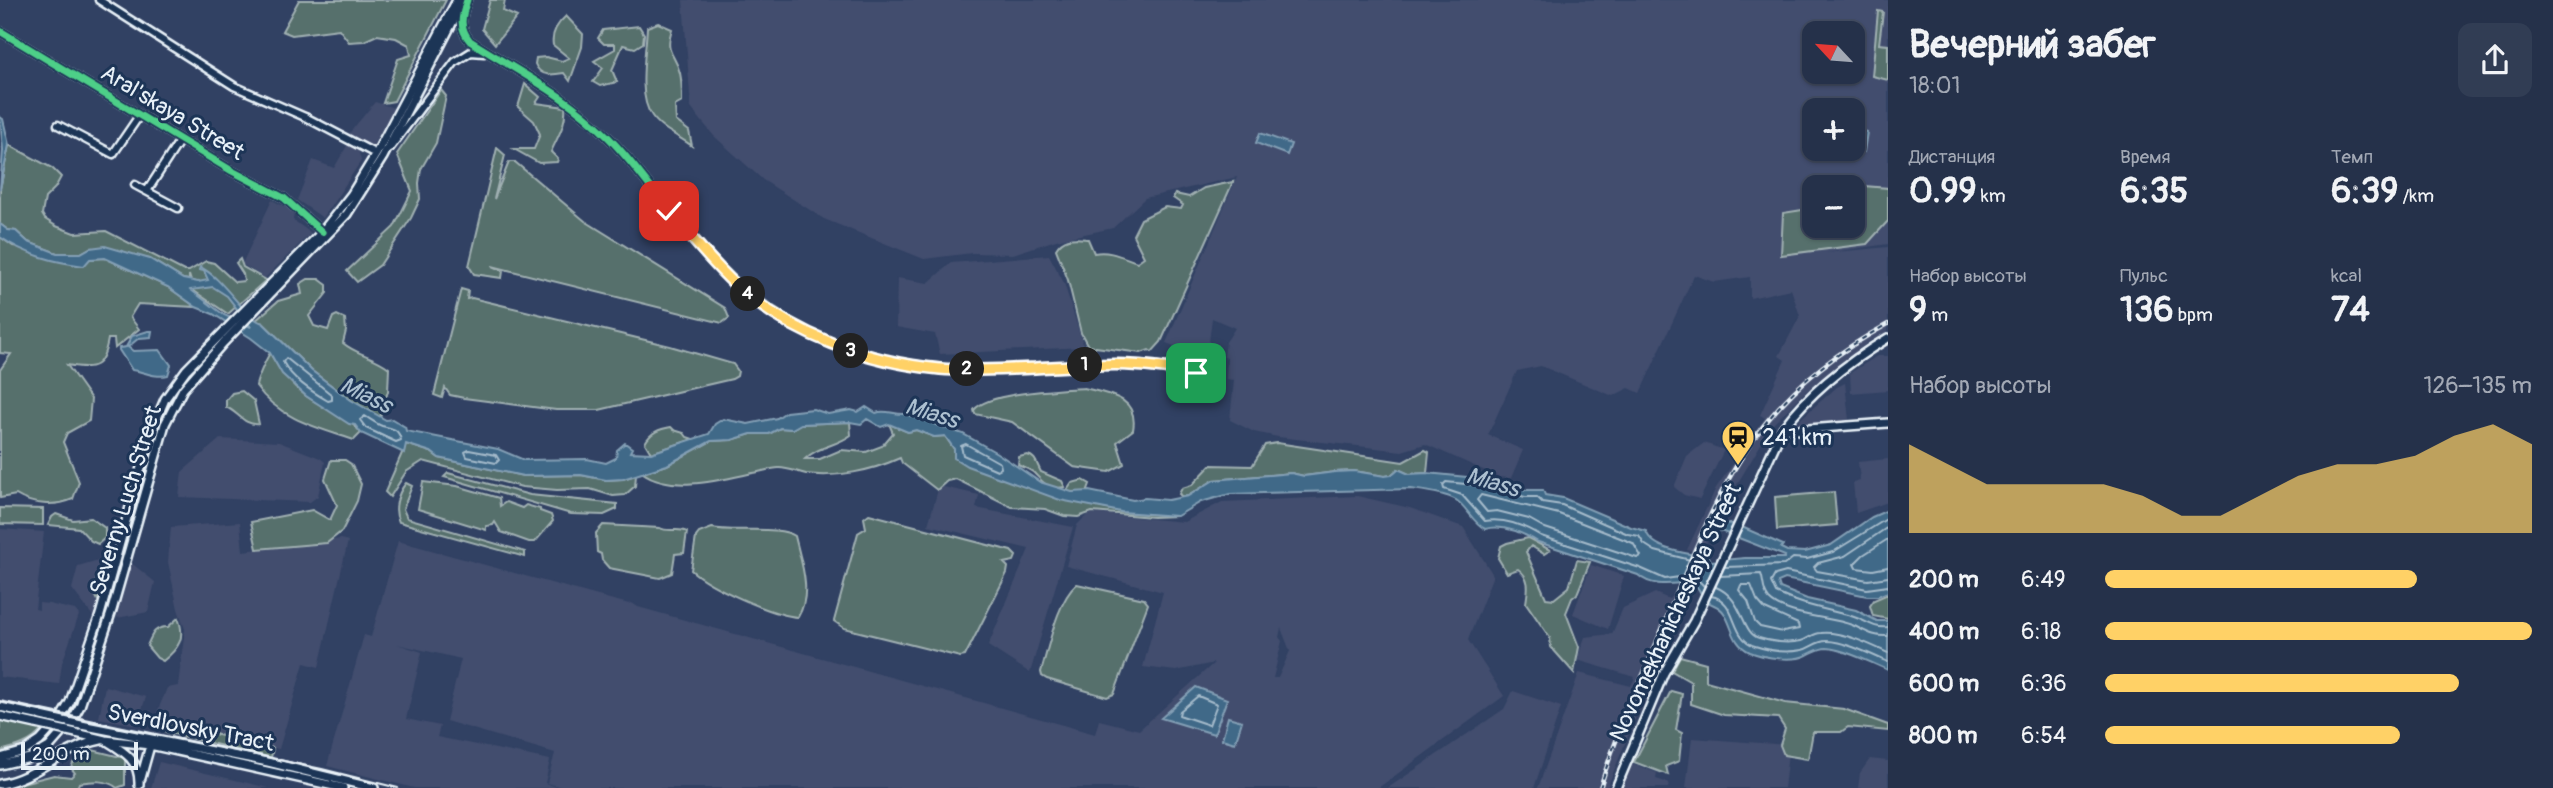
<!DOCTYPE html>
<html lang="ru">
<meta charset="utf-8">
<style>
:root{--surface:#25314a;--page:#313d54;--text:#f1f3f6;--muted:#a3a9b5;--line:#424c62;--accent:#ffd166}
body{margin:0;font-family:Pangolin,sans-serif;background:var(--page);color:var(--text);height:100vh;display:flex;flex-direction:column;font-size:26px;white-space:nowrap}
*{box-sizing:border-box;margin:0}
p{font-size:23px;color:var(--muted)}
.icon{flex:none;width:38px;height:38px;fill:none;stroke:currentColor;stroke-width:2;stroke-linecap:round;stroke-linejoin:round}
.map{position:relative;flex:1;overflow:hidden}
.drawer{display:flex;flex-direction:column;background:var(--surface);width:665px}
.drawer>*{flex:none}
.needle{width:46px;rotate:296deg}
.fabs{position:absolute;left:1802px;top:21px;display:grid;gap:14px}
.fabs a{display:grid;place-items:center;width:63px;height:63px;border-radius:14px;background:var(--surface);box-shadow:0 2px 5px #0004,0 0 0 2px var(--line);font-size:35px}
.scale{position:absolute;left:21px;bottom:18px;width:117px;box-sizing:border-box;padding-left:7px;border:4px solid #e8f1f8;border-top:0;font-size:19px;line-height:24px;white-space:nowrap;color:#e8f1f8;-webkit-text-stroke:5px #1d3557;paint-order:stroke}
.pin{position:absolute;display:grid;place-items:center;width:60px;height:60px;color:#fff;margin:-30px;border-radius:14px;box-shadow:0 4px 10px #0006}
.km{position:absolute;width:35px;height:35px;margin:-18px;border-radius:50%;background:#222;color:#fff;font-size:19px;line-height:35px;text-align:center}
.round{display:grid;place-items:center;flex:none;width:74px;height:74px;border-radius:14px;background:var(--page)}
.headline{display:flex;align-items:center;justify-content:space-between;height:119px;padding:0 21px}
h1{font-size:38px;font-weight:700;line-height:52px}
.figures{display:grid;grid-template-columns:repeat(3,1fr);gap:10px;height:119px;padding:7px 21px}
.figures div{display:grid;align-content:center}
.figures b{font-size:35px;font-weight:700}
.figures small{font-size:19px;font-weight:400}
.figures p{font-size:19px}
.chart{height:196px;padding:14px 21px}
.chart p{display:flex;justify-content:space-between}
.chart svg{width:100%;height:126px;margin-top:7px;fill:var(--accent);opacity:.7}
ul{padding:0 21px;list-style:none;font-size:23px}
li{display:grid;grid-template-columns:112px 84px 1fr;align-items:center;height:52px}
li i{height:18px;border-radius:9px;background:var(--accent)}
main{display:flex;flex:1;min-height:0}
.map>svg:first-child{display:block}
</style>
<main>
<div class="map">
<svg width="1888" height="788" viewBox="0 0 1888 788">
<rect width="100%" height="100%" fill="#314163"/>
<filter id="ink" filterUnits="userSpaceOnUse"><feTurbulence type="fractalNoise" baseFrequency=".0143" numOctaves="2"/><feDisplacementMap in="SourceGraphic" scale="14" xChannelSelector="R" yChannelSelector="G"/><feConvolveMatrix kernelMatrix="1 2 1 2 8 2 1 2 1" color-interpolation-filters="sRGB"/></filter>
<g filter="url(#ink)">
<!-- built -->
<path fill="#424d6e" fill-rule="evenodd" d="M683 0H1888V244L1825 253 1888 247V331L1868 342 1804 393 1773 424 1715 521 1702 553 1687 550 1716 488 1765 418 1760 415 1785 360 1779 356 1800 316 1791 289 1750 298V277L1714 282 1694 275 1640 393 1629 388 1613 396 1541 366 1517 371 1488 435 1523 450 1511 478 1499 477 1425 444 1402 451 1278 437 1254 432 1230 420 1234 380 1226 379 1227 358 1224 357 1226 342 1235 328 1212 318 1207 358 1166 343 1237 177 1145 198 1113 228 1056 240 1013 254 972 253 924 259 824 219 763 180 714 136 691 108ZM1815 33H1853V72H1815ZM1815 110H1853V149H1815ZM1815 187H1853V226H1815Z
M375 102 394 108 372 147 366 148 347 136Z
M348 144 358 149 361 161 323 218 297 200 313 160 334 168Z
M272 200 291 210 294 212 293 220 311 233 265 278 242 264Z
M1049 255 1064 283 1084 347 940 354 935 334 896 327 897 278 928 283 951 263Z
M1877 356H1888V390L1851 393 1850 373Z
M1845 383 1849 420 1799 426 1798 421 1837 387Z
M220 439 279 442 320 458 325 462 318 496 310 502 179 497 182 472Z
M1704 443 1724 450 1700 499 1684 495 1674 487 1687 456Z
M1888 459V502L1856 513 1853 482 1860 480 1858 462Z
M939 486 979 495 976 508 1073 527 1030 673 988 646 1029 549 928 525Z
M1357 496 1410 508 1463 527 1493 575 1468 640 1504 696 1378 788H565L547 783 555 753 446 721 461 659 397 644 422 652 406 719 440 726 437 737 550 760 545 783 559 788H414L327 766 364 635 371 637 398 541 598 596 629 604 632 603 638 607 1095 734 1099 720 1139 730 1214 663 1176 671 1143 667 1163 592 1066 566 1077 525 1084 518 1091 513 1184 522 1222 502ZM1281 628 1290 651 1278 678H1273L1282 641 1279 637Z
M240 522 243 551 341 539 348 541 319 667 304 663 279 749 154 720 167 688 178 686 185 629 178 609 168 562 171 527Z
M0 529 44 532 35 609 39 610V603L49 604 75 610 79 615 62 663 59 684 0 677Z
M112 556 95 619 72 589 78 566Z
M130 562 155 582 148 612 117 618Z
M1591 565 1624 576 1608 629 1573 614Z
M1655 593 1669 599 1673 594 1684 597 1607 788H1538L1579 673 1631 686 1635 677 1577 660 1585 637 1612 634 1623 608Z
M105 686 146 697 137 725 99 718Z
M1513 691 1561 707 1534 788H1388L1504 709Z
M1692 738 1789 745 1784 788H1686Z
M1870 759 1888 761V788H1858L1860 773Z
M159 762 252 784 268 788H151Z
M1631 763 1657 773 1656 779 1669 783 1668 788H1623Z"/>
<!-- green -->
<path fill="#576f6c" stroke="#a0b0b2" stroke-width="2" d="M299 0H446L394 101 383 103 398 59 411 55 409 45 396 38 377 35 364 41 349 42 339 29 292 35 282 31Z
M490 0H505L503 11 517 17 495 44 482 29Z
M1878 11 1883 12 1879 44 1888 45V80L1872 76Z
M566 16 583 34 582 47 570 81 564 73C552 75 540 77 535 64L536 58 546 57 562 61 569 58 553 45C551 33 557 24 566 16Z
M658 23 672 29C664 54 675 53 680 73 682 82 682 93 682 102L675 106 676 121 689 131 692 146C680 137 661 129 652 116 637 96 646 52 647 27Z
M639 26 644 34 643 43 635 48 623 45 612 70 617 82 600 86 593 82 603 68 594 61 615 49V44H604L598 38 603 30Z
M525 84 540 97 536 103 565 107C567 123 557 138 551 152L558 159 557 162 539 163 514 149H534L540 134 534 121 518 107Z
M441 90 446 96 436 143 421 169 419 183 420 199 411 218 380 265 357 282 347 271 394 227 412 191 397 154Z
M9 145 52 168 61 177 55 188 45 198 42 214 45 219 56 226 74 233 106 231 184 271H189L206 261 214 263 235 282 244 281 243 274 236 263 240 259 243 267 266 280 228 314 194 291 189 275V280L183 279 150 259 90 248 81 253H57L28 242 16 231 8 230 0 224V189Z
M497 148 505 155 494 199 509 162H515L585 221 725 308 729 318 722 323 492 266 503 271 502 278 474 274 469 266Z
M1233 182 1161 342 1152 352 1149 350 1141 353 1088 346 1081 333 1068 280 1056 249C1064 236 1074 238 1088 239L1094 253C1110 250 1122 257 1137 262L1144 257 1133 235 1141 219 1165 207 1181 209 1183 205 1173 198 1175 194 1189 197 1204 188Z
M1852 185 1888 188V221L1867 244 1781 255 1783 213 1815 208V226H1853Z
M0 237 13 246 90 259 105 258 168 287 196 307 138 304 130 317 139 329 115 348 114 339H108C103 368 95 370 67 365L91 399 89 421 67 433 63 442 79 482 73 499C55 507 32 505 16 495L0 498V370L11 354 0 353Z
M308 279H319L327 285V293L309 316 314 326 328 330 333 317 337 315 345 319 346 331 343 343C357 355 374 356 389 368L388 391 380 417 351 400 312 371 263 323 255 321 278 301 302 294 300 284Z
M461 289 468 291 467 299 472 298 670 346 733 364 738 371 737 376 732 379 599 410H556L464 398 450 395 445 388 442 398 434 395Z
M270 353C279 370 290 384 306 396 324 409 347 415 361 433L354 440C318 428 279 419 256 386 257 379 266 359 270 353Z
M1084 388C1109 394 1139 397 1133 430L1117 442 1124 464 1109 472 1074 467 1012 422 975 414 974 410C989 392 1060 390 1084 388Z
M242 391 254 401 259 424C244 426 238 412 226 407V400L232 393Z
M850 422 851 435C837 446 818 446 805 459H820L841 450 866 452 882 446 893 433 889 424 908 432 916 430 934 437 945 436 954 449 1061 499 1072 483 1083 480 1090 484 1086 495 1089 505 1121 512 1177 516 1153 517 1092 512 1078 517 1064 516 1045 509 1012 507 956 479 947 481 937 490 902 463 900 458C871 471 837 478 806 474 797 472 788 468 779 468 771 468 761 472 753 473 720 480 672 493 643 473L667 465 711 441 732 440 751 434H769L780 428 792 429 800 424Z
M671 427 674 430 684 433 687 437 693 439 651 453 645 443C651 432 659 429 671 427Z
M1277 443 1403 462 1425 450 1429 452 1427 473 1409 474 1398 469 1391 475 1385 476 1354 471 1335 472 1304 476 1291 473 1214 480 1188 496 1182 497 1179 494 1182 488 1192 485 1211 465 1252 466 1265 445Z
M406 444 431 452 439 458 523 476 581 475 606 480 623 479 636 475 635 486 625 495 613 496 590 489 557 490 522 487 423 461 406 472 390 497 385 492Z
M1027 455C1036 456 1037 465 1041 472L1062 481 1065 487C1048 490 1045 484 1034 473 1030 469 1024 468 1018 465L1019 457Z
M331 460H345L351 464 361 484 357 501 342 531 327 543 257 549 251 522 312 510 330 520 337 505 325 479Z
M448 473 530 495 617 504V509L604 515 571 514 444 477Z
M423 482 457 486 499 498 500 506 506 502 522 508 526 505 540 509V511L551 515 553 521 535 542H529L501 532 495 522 493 525 486 526V530L418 509Z
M406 483 412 486 403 509 407 518 525 552V557L399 522C393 510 397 494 406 483Z
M1834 492 1837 525 1777 530 1775 497Z
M0 508 43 509V525L0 524Z
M56 514 73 520 91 518 105 528V538L98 544 91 541 79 528 48 525 52 517Z
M869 514 1011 551 1016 556 1014 561 1004 563 1008 567 1007 573 965 656 960 657 844 628 834 621 858 533 866 528 864 518Z
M603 525 660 528C669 533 678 527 687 532L684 553 675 554 672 573 660 578 609 568 602 560 601 554 597 552 596 533Z
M712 528C734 533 780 525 795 536 801 562 813 592 798 617 772 615 710 587 691 570L696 537 699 533Z
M1528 538 1550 550 1544 554 1531 546 1526 552 1546 598 1554 599 1569 587 1577 560 1590 562 1577 594 1572 598 1566 613 1579 647 1574 673 1551 647 1550 638 1526 603C1528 590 1531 578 1518 569L1507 573 1498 558 1501 546 1507 543Z
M108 569 99 603 93 590 97 578Z
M1077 584 1144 599 1148 604 1114 694 1107 697 1047 679 1042 676 1041 672C1049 646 1057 601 1077 584Z
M1888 594V619L1873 616 1870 606 1874 600Z
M178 618C186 638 179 648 163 661L157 658 147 646C152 634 154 627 168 627Z
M1680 656 1706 663V681L1785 703 1844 709 1888 725V731L1848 727 1841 732H1813L1808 759 1784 755 1780 745 1785 729 1778 718 1724 715 1691 704V682L1672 671Z
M1671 691 1682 694 1676 730 1682 733 1679 761 1666 766 1668 775 1634 762Z
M0 720 42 729C32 743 16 747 0 751Z
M168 723 273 748 271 758 166 732Z
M88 749 125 758V785L117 788C107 779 92 781 79 783L77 788H2L54 775 71 777 75 773 71 768 73 763Z"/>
<!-- water -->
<path fill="#406988" stroke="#839fb5" stroke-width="2" fill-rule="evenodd" d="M0 117 3 119 9 145 0 189 3 150Z
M1857 130 1867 132 1864 152 1855 151Z
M1260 133 1291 144 1287 155 1256 143Z
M0 224 8 230 16 231 28 242 57 253H81L90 248 105 246 150 259 183 279 198 282 208 280 204 271 199 270 200 267C224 278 244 318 263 323L312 371 351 400 386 420 392 419 405 427 406 431 498 449 524 460 587 459 606 463 616 458 617 450 625 443 632 448 630 452 651 453 709 434 715 424 723 419 748 424 777 418 786 412 813 409 828 414 851 410 858 412 866 407 876 413C885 409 895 415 905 414L963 434 997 453 1040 482 1072 492 1089 491 1133 500 1145 498 1168 500 1188 496 1214 480 1291 473 1304 476 1335 472 1354 471 1385 476 1391 475 1398 469 1409 474 1427 473 1487 479 1526 490H1543L1545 495 1563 498 1631 527 1646 531C1652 551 1691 554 1709 557L1711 561 1745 558H1784L1785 556 1718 530V523L1735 524 1783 545 1781 548 1787 551 1805 552 1831 545 1872 517 1888 510V592L1878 596H1867L1785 579 1778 582 1780 588 1807 599 1856 610 1877 621H1888V670C1872 663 1844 649 1827 648 1819 648 1814 652 1807 655 1794 662 1765 658 1750 652 1732 644 1733 627 1724 613 1719 605 1713 606 1707 601 1701 597 1700 588 1694 584 1686 579 1657 592 1638 575L1538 542C1523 533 1502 524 1485 529 1472 522 1467 507 1456 500 1444 493 1425 491 1411 489L1230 494 1201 502 1177 516 1121 512 1060 500 967 466 954 458V449L945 436 934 437 916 430 908 432 889 424 881 427 867 419 861 424 850 422 801 424 792 429 780 428 769 434H751L732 440 711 441 667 465 623 479 606 480 581 475 523 476 439 458 431 452 406 444 404 453 361 433 355 425 349 424 306 396 282 374 270 353 251 338 213 314 196 307 168 287 105 258 90 259 84 266C54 262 26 255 0 237ZM213 287 227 296 251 327 224 315 191 290Z
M148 331H152L151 337 139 338 128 347 133 351 160 350 171 365 168 375C154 378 146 372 132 370L119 350V348L126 347 132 336Z
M1196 687 1227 699 1214 734 1161 718Z
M1228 717 1242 721 1235 743 1222 739Z"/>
<!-- pier -->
<path fill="#314163" d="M1692 551 1698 552 1683 588 1677 589Z"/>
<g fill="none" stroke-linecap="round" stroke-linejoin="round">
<!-- shore -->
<path stroke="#a5bbcb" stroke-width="2" d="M286 358 332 395V400L328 401C311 391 292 379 283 362Z
M365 416C370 419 377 424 382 426 393 429 398 428 401 440L396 442 366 428 360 420Z
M966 444 1000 463 1001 468 997 470 963 455 961 446Z
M469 450 496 455 499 460 496 463 467 457 465 452Z
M1481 495 1559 514 1633 543 1641 556 1637 558 1545 528 1529 519 1497 511 1487 512 1477 500Z
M1888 527 1845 556 1818 563 1814 567 1817 571 1868 580 1888 577
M1888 539 1863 555 1854 564 1856 568 1873 570 1888 567
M1725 567 1784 565 1793 558 1807 559 1833 552 1888 518
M1720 576 1761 574C1764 581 1762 591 1769 599 1787 617 1830 616 1852 625 1866 631 1872 637 1888 636
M1741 585H1751L1757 600 1765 609 1798 624 1799 629 1783 632 1760 627 1755 622 1748 601 1739 590Z
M1704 586 1695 577 1687 576 1665 579 1640 568 1541 536C1525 526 1504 518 1485 521L1462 495 1444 489 1443 485 1446 482 1485 486 1525 497H1537L1542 502 1562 505 1628 534 1639 536 1644 544 1655 551 1702 563 1713 568
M1888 586 1867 589 1786 572 1775 575 1771 582 1776 593C1801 605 1825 609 1851 616 1866 620 1872 629 1888 627
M1716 587C1744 598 1741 633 1759 638 1773 642 1788 644 1801 641 1809 639 1813 633 1821 633 1842 631 1869 644 1888 653
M1711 596C1738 600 1730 639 1755 646 1770 651 1787 653 1802 650 1811 648 1816 641 1827 641 1844 641 1872 655 1888 662
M1198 696 1217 704 1209 725 1179 715 1180 711Z"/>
<defs>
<path id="minor" d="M99 0 234 86 305 117 376 154
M467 0C462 16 458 27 470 41 520 73 565 94 608 137 631 160 649 186 669 211 718 273 779 329 857 352 917 371 978 371 1040 367 1092 364 1149 359 1198 376
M0 31 232 171 284 198 322 232
M58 125 113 154 139 116
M390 148 455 62 471 52 484 53
M135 185 178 208
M147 191 180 140
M1196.5 371a5.5 5.5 0 1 1 11 0a5.5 5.5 0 1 1-11 0Z
M1168 367 1186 364 1201 366"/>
<path id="major" d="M1783 428 1795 430 1888 423
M0 707 41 716
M0 716 36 724
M81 725 268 762 374 788
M76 733 105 740 150 745 343 788
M107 741C125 752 140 761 139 785
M0 758 25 751 40 741 60 719 70 702 100 615 150 435 165 399 186 370 322 232 351 195 376 154 457 0
M0 765 30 758 49 747 71 722 80 706 112 610 165 424 183 389 223 343 347 214 383 157 464 0
M141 778 151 742
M0 784C37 778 63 747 101 740
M1616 788 1664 673 1694 621 1783 428C1810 392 1850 361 1888 338"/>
</defs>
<!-- minor casing -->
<use href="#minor" stroke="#e8f1f8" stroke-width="11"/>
<!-- major casing -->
<use href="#major" stroke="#e8f1f8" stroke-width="12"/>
<!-- minor -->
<use href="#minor" stroke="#1d3557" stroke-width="6"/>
<!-- major -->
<use href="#major" stroke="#1d3557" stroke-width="7"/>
<!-- tram -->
<path stroke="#e8f1f8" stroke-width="2" d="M0 701 322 769 398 788"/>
<defs>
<path id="rail" d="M1600 788C1615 737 1638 688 1658 639 1689 565 1717 483 1768 420 1801 379 1842 349 1888 324"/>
</defs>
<!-- rail casing -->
<use href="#rail" stroke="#e8f1f8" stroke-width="4.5"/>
<!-- rail -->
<use href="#rail" stroke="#1d3557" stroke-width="2" stroke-dasharray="5" stroke-linecap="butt"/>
<defs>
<path id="major-bridge" d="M41 716 81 725
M36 724 76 733"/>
</defs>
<!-- major-bridge casing -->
<use href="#major-bridge" stroke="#e8f1f8" stroke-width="12" stroke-linecap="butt"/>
<!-- major-bridge -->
<use href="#major-bridge" stroke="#1d3557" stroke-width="7"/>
<defs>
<path id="cycleway" d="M467 0C462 16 458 27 470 41 520 73 565 94 608 137 631 160 649 186 669 211 718 273 779 329 857 352 917 371 978 371 1040 367 1092 364 1149 359 1198 376
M0 31 232 171 284 198 322 232"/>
</defs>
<!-- cycleway casing -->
<use href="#cycleway" stroke="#1d3557" stroke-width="11"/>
<!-- cycleway -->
<use href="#cycleway" stroke="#4dcf88" stroke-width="7"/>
</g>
</g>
<g fill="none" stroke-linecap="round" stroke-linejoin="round" filter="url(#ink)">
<defs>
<path id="route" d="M669 211C691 237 712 263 737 286 792 335 867 362 940 369 971 372 1004 369 1035 368 1088 365 1147 359 1198 376L1196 373"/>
</defs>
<!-- route casing -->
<use href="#route" stroke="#fff" stroke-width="14"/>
<!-- route -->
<use href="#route" stroke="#ffd166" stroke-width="9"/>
</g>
<!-- icons -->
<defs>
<symbol id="station-pin" viewBox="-11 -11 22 30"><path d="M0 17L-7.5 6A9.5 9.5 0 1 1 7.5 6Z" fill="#ffd166" stroke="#1d3557"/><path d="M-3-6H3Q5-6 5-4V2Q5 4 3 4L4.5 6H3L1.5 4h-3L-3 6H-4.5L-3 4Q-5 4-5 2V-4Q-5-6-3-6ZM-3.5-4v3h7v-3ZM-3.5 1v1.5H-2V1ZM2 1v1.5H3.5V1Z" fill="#111"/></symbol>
</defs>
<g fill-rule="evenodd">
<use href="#station-pin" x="1719" y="418" width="38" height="52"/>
</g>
<g text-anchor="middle" stroke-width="6" stroke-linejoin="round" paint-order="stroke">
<!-- street labels -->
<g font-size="23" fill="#e8f1f8" stroke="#1d3557">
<text transform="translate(173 112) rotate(31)" y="8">Aral'skaya Street</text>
<text transform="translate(125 500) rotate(-73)" y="8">Severny Luch Street</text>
<text transform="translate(1675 612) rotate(-65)" y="8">Novomekhanicheskaya Street</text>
<text transform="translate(191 727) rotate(11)" y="8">Sverdlovsky Tract</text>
</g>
<!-- poi labels -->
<g font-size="23" fill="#e8f1f8" stroke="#1d3557" text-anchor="start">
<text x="1762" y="445">241 km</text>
</g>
<!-- water labels -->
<g font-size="24" font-style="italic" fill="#adc1d1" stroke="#1d3557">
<text transform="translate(366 395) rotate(26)" y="8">Miass</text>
<text transform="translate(932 413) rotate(17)" y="8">Miass</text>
<text transform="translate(1493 482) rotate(16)" y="8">Miass</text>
</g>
</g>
</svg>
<div class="fabs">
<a><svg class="needle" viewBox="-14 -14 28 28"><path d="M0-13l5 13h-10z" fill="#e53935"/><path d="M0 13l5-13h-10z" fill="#a3a9b5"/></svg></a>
<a>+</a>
<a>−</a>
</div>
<div class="scale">200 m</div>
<div class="pin" style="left:1196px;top:373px;background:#1e9e55"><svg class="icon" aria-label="arrive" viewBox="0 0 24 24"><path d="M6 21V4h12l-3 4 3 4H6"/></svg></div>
<div class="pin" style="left:669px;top:211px;background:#d93025"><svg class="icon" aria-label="check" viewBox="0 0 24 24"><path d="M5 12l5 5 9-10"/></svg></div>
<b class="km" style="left:1085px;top:365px">1</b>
<b class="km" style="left:967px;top:369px">2</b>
<b class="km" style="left:851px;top:351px">3</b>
<b class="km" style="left:748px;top:294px">4</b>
</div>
<section class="drawer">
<div class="headline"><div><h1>Вечерний забег</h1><p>18:01</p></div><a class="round"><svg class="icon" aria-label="share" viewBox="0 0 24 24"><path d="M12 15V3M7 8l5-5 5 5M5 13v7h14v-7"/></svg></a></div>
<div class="figures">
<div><p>Дистанция</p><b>0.99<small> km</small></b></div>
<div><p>Время</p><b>6:35</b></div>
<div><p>Темп</p><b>6:39<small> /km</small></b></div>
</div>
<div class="figures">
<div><p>Набор высоты</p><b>9<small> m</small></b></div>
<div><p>Пульс</p><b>136<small> bpm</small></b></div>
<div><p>kcal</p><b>74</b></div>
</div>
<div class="chart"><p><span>Набор высоты</span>126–135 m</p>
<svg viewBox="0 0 160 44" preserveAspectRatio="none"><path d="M0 44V13L10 20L20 27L30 27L40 27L50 27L60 31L70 38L80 38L90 31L100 24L110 20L120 20L130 17L140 10L150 6L160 13V44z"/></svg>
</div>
<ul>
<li><b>200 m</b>6:49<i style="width:73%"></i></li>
<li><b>400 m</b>6:18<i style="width:100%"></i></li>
<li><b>600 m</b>6:36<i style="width:83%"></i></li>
<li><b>800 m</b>6:54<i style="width:69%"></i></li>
</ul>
</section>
</main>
